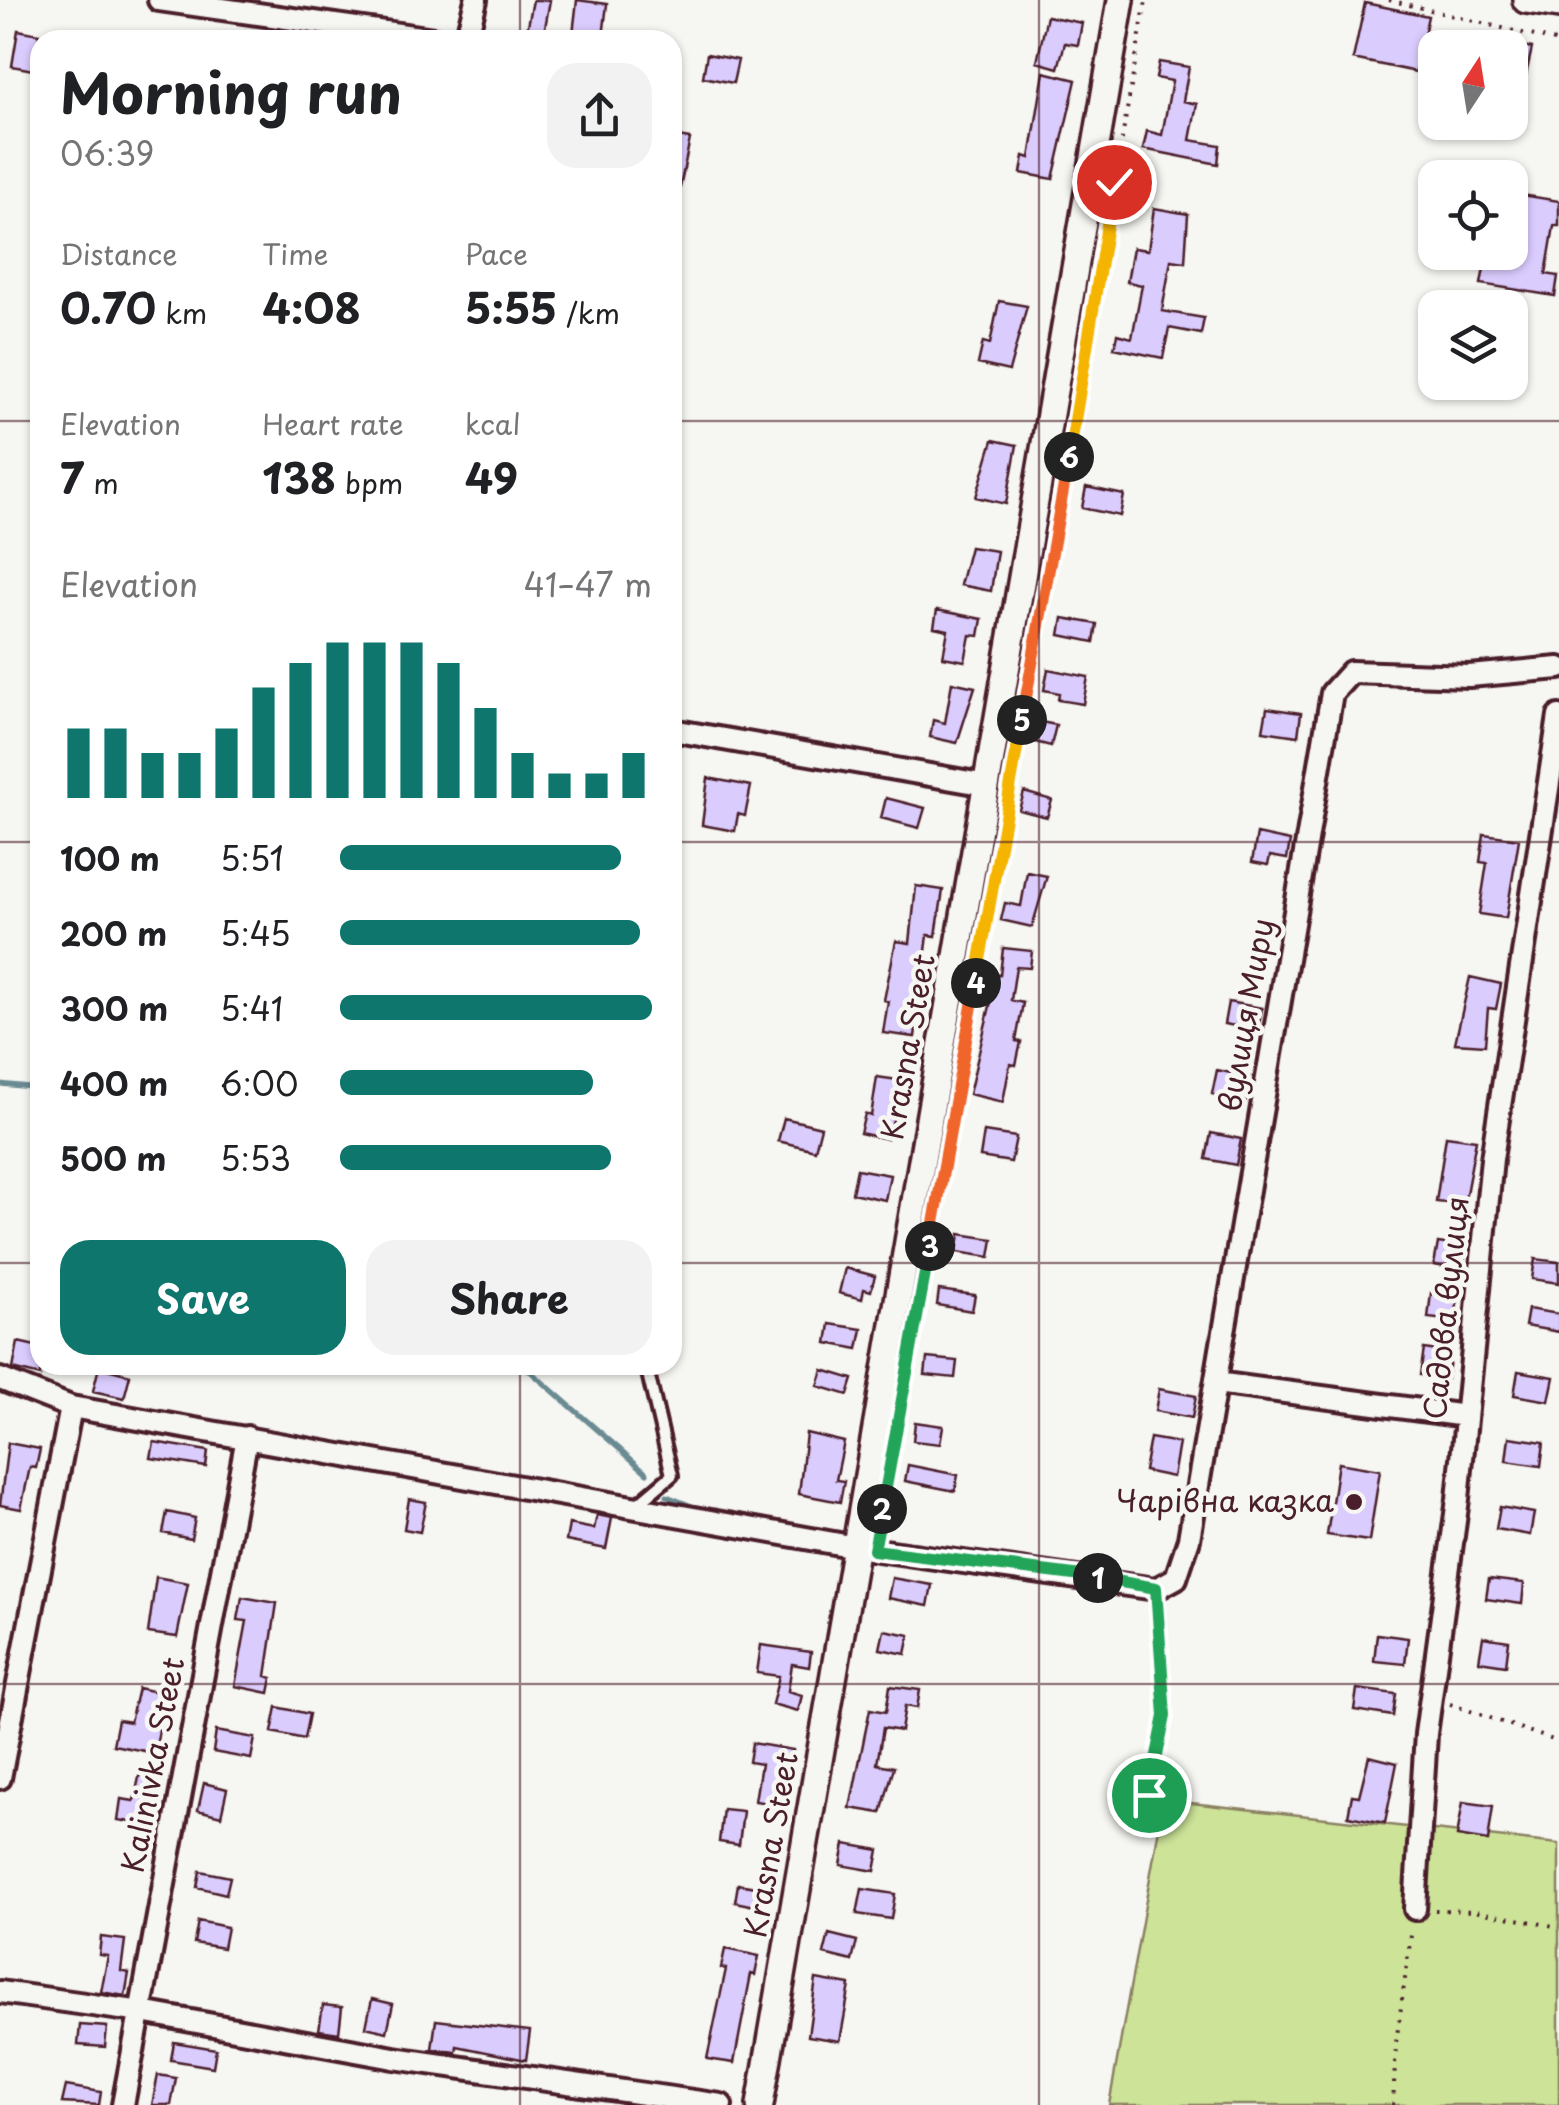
<!DOCTYPE html>
<meta charset="utf-8">
<style>
:root{--surface:#fff;--page:#f2f2f2;--text:#202124;--muted:#757577;--accent:#0f766e}
body{margin:0;font-family:"Playpen Sans",sans-serif;background:var(--page);color:var(--text);height:100vh;display:flex;flex-direction:column;font-size:38px;white-space:nowrap}
*{box-sizing:border-box;margin:0}
p{font-size:32px;color:var(--muted)}
.icon{flex:none;width:55px;height:55px;fill:none;stroke:currentColor;stroke-width:2;stroke-linecap:round;stroke-linejoin:round}
.map{position:relative;flex:1;overflow:hidden}
.panel{position:absolute;left:30px;top:30px;width:652px;height:1345px;display:flex;flex-direction:column;background:var(--surface);border-radius:30px;box-shadow:0 2px 8px #0004}
.panel>*{flex:none}
.needle{width:65px;rotate:12deg}
.fabs{position:absolute;left:1418px;top:30px;display:grid;gap:20px}
.fabs a{display:grid;place-items:center;width:110px;height:110px;border-radius:20px;background:var(--surface);box-shadow:0 2px 8px #0004;font-size:50px}
.pin{position:absolute;display:grid;place-items:center;width:85px;height:85px;color:#fff;margin:-42px;border:5px solid #fff;border-radius:50%;box-shadow:0 2px 10px #0007}
.km{position:absolute;width:50px;height:50px;margin:-25px;border-radius:50%;background:#222;color:#fff;font-size:28px;line-height:50px;text-align:center}
.round{display:grid;place-items:center;flex:none;width:105px;height:105px;border-radius:30px;background:var(--page)}
.summary{display:flex;align-items:center;justify-content:space-between;height:170px;padding:0 30px}
h1{font-size:55px;font-weight:700;line-height:75px}
.metrics{display:grid;grid-template-columns:repeat(3,1fr);gap:15px;height:170px;padding:10px 30px}
.metrics div{display:grid;align-content:center}
.metrics b{font-size:42px;font-weight:700}
.metrics small{font-size:28px;font-weight:400}
.metrics p{font-size:28px}
.chart{height:280px;padding:20px 30px}
.chart p{display:flex;justify-content:space-between}
.chart svg{width:100%;height:180px;margin-top:10px;stroke:var(--accent);stroke-width:6}
.cta{display:flex;gap:20px;margin-top:auto;padding:20px 30px}
.cta a{flex:1;height:115px;border-radius:30px;background:var(--accent);color:#fff;font-size:40px;font-weight:700;line-height:115px;text-align:center}
.cta a+a{background:var(--page);color:var(--text)}
ul{padding:0 30px;list-style:none;font-size:32px}
li{display:grid;grid-template-columns:160px 120px 1fr;align-items:center;height:75px}
li i{height:25px;border-radius:12px;background:var(--accent)}
.map>svg:first-child{display:block}
</style>
<div class="map">
<svg width="1559" height="2105" viewBox="0 0 1559 2105">
<rect width="100%" height="100%" fill="#f6f6f2"/>
<filter id="ink" filterUnits="userSpaceOnUse"><feTurbulence type="fractalNoise" baseFrequency=".01" numOctaves="2"/><feDisplacementMap in="SourceGraphic" scale="20" xChannelSelector="R" yChannelSelector="G"/><feConvolveMatrix kernelMatrix="1 2 1 2 8 2 1 2 1" color-interpolation-filters="sRGB"/></filter>
<g filter="url(#ink)">
<!-- green -->
<path fill="#cce398" stroke="#8b8162" stroke-width="2.5" d="M1164 1800 1559 1844V2105H1109Z"/>
<g fill="none" stroke-linecap="round" stroke-linejoin="round">
<!-- stream -->
<path stroke="#6b8b92" stroke-width="5" d="M0 1084 40 1088
M523 1365 647 1473
M667 1496 702 1510"/>
</g>
<!-- building -->
<path fill="#dbccfe" stroke="#4a1f2b" stroke-width="2.5" d="M533 0H550L543 39 526 36Z
M577 0 607 4 603 37 573 34Z
M1365 3 1428 16 1416 72 1353 59Z
M1047 16 1082 23 1078 45 1065 43 1058 68 1037 62Z
M18 30 39 34 33 70 12 66Z
M1510 43 1532 48 1516 120H1510Z
M707 54 738 60 733 83 703 77Z
M1159 62 1189 67 1183 101 1197 104 1190 140 1220 145 1218 164 1143 149 1147 131 1162 135 1172 81 1156 78Z
M1044 72 1076 80 1053 179 1021 173 1024 156 1030 158Z
M672 136 690 139 679 192 672 191Z
M1510 193 1559 201V226H1554L1546 274 1558 276 1555 296 1481 284 1487 252H1510Z
M1154 208 1188 214 1185 262 1171 260 1162 311 1204 318 1201 334 1169 328 1163 358 1114 348 1117 334 1132 338 1142 285 1127 282 1133 248 1148 250Z
M999 301 1027 306 1009 371 978 364 983 342 990 344Z
M993 440 1017 445 1006 504 976 497Z
M1086 487 1124 495 1120 516 1082 508Z
M970 547 997 551 991 591 960 585Z
M937 610 982 619 979 636 970 635 965 661 943 657 948 630 934 627Z
M1063 618 1097 624 1094 642 1060 635Z
M1048 669 1088 677 1083 704 1058 700 1059 693 1044 690Z
M952 682 975 687 957 743 930 737 933 720 945 723Z
M1267 708 1301 713 1298 736 1263 731Z
M1031 720 1056 725 1051 746 1027 740Z
M708 778 751 786 745 816 738 814 735 831 702 825Z
M1024 792 1052 800 1047 817 1019 810Z
M886 798 925 808 919 828 881 818Z
M1257 834 1290 841 1287 859 1270 856 1268 865 1252 862Z
M1484 834 1519 839 1506 918 1479 914 1487 863 1480 862Z
M1027 872 1047 876 1032 927 1001 920 1005 903 1021 906Z
M916 886 943 890 936 936 928 935 915 1037 883 1033 888 1001 884 1000 896 941 910 943Z
M1003 948 1032 951 1030 968 1016 967 1011 1000 1023 1003 1016 1041 1021 1042 1016 1065 1010 1064 1003 1102 969 1094 994 989 986 988 989 973 1000 975Z
M1470 977 1501 984 1496 1009 1488 1008 1485 1045 1455 1043Z
M1228 1002 1262 1008 1258 1030 1224 1024Z
M1217 1070 1250 1077 1246 1101 1212 1094Z
M877 1077 905 1081 887 1139 860 1133 865 1114 871 1116Z
M784 1118 821 1127 815 1150 778 1141Z
M984 1132 1016 1137 1011 1162 980 1157Z
M1211 1133 1241 1139 1236 1165 1206 1159Z
M1446 1136 1476 1140 1464 1205 1436 1202Z
M857 1169 890 1175 885 1200 852 1193Z
M960 1234 993 1239 990 1257 957 1252Z
M1438 1243 1466 1247 1463 1270 1434 1265Z
M1535 1259 1559 1262V1283L1532 1279Z
M845 1268 875 1276 871 1291 864 1289 862 1299 839 1293Z
M939 1290 975 1295 972 1311 937 1305Z
M1431 1293 1458 1297 1455 1321 1428 1318Z
M1528 1309 1559 1314V1332L1525 1326Z
M830 1324 862 1329 858 1349 827 1343Z
M18 1342 40 1347V1376L13 1369Z
M1424 1349 1451 1353 1447 1379 1420 1375Z
M927 1358 957 1361 955 1378 925 1375Z
M99 1367 130 1375 124 1398 93 1391Z
M823 1370 853 1379 848 1395 818 1386Z
M1518 1371 1554 1377 1549 1401 1514 1395Z
M1159 1389 1196 1396 1192 1418 1155 1411Z
M915 1422 943 1426 940 1444 913 1441Z
M806 1433 844 1442 836 1480 844 1481 840 1502 799 1494Z
M1509 1437 1544 1442 1541 1466 1506 1461Z
M1150 1438 1179 1443 1173 1477 1144 1471Z
M154 1442 208 1451 206 1467 151 1458Z
M8 1443 40 1449 36 1468 30 1467 21 1509 0 1505Z
M1338 1463 1380 1470 1369 1541 1327 1535Z
M908 1465 958 1475 955 1491 905 1481Z
M409 1499 426 1502 420 1532 404 1529Z
M1500 1507 1534 1513 1530 1535 1496 1529Z
M167 1512 195 1518 191 1539 163 1533Z
M597 1515 612 1518 606 1549 566 1541 569 1524 594 1529Z
M156 1577 188 1583 177 1637 148 1633Z
M892 1578 932 1585 928 1606 888 1598Z
M1489 1579 1524 1583 1522 1604 1486 1599Z
M242 1597 277 1603 266 1676 272 1678 269 1693 235 1686 247 1621 238 1620Z
M884 1630 910 1635 906 1654 880 1649Z
M1377 1634 1408 1638 1405 1664 1374 1661Z
M1483 1637 1509 1641 1506 1665 1479 1661Z
M761 1645 811 1652 809 1667 792 1664 788 1691 802 1695 798 1711 772 1704 779 1676 757 1673Z
M890 1686 920 1690 917 1708 905 1706 901 1731 883 1728 877 1764 894 1767 881 1813 850 1808 870 1709 886 1712Z
M138 1688 165 1694 155 1753 113 1745 118 1720 130 1722Z
M1357 1689 1396 1694 1393 1716 1354 1710Z
M277 1707 309 1714 304 1739 272 1732Z
M216 1731 255 1738 251 1759 213 1752Z
M752 1743 793 1750 788 1806 755 1801 761 1764 749 1762Z
M1369 1756 1397 1763 1385 1823 1348 1816 1352 1795 1359 1796Z
M141 1768 162 1773 150 1825 118 1820 121 1799 134 1801Z
M204 1783 227 1789 221 1816 198 1810Z
M1463 1802 1493 1806 1488 1841 1457 1836Z
M723 1809 743 1811 739 1845 719 1842Z
M845 1844 879 1850 875 1871 841 1865Z
M200 1871 230 1877 226 1894 197 1887Z
M738 1884 768 1889 764 1908 735 1902Z
M862 1889 895 1894 891 1919 857 1914Z
M198 1921 227 1927 223 1948 194 1943Z
M829 1934 857 1941 852 1961 824 1954Z
M101 1937 125 1940 121 1971 129 1973 125 1996 101 1992 108 1956 99 1955Z
M725 1949 759 1956 755 1975 751 1974 734 2063 707 2059 726 1969 721 1968Z
M816 1979 850 1985 840 2041 808 2036Z
M372 1999 393 2004 387 2032 366 2027Z
M323 2005 342 2007 339 2033 319 2030Z
M436 2020 530 2031 526 2060 457 2046 456 2052 432 2049Z
M80 2025 107 2027 105 2047 78 2045Z
M174 2042 216 2049 213 2067 171 2060Z
M158 2075 176 2078 171 2105H152Z
M66 2086 101 2092 99 2105 62 2103Z"/>
<g fill="none" stroke-linecap="round" stroke-linejoin="round">
<defs>
<path id="service" d="M634 1507 672 1475 646 1365"/>
<path id="minor" d="M159 0 441 40
M466 40 476 0
M672 730 987 785
M0 1379 71 1407 856 1547 1156 1589 1176 1578 1189 1539 1332 693 1351 672 1469 676 1559 668
M1216 1383 1466 1416
M0 1778 71 1407
M1415 1909 1426 1734 1458 1499 1492 1159 1559 716
M0 1992 142 2012 394 2058 721 2105
M123 2105 247 1437"/>
<path id="tertiary" d="M1526 0 1559 5
M760 2105 1121 0"/>
</defs>
<!-- service casing -->
<use href="#service" stroke="#4a1f2b" stroke-width="18"/>
<!-- minor casing -->
<use href="#minor" stroke="#4a1f2b" stroke-width="28"/>
<!-- tertiary casing -->
<use href="#tertiary" stroke="#4a1f2b" stroke-width="32"/>
<!-- path -->
<path stroke="#4a1f2b" stroke-width="4" stroke-dasharray="2.5 8" stroke-linecap="butt" d="M1389 0 1559 42
M968 1030 1146 0
M1450 1704 1559 1742
M1146 1827 1165 1715 1157 1608
M1435 1910 1474 1911 1559 1927
M1393 2105 1396 2043 1412 1928"/>
<!-- service -->
<use href="#service" stroke="#f6f6f2" stroke-width="10"/>
<!-- minor -->
<use href="#minor" stroke="#f6f6f2" stroke-width="20"/>
<!-- tertiary -->
<use href="#tertiary" stroke="#f6f6f2" stroke-width="25"/>
</g>
</g>
<g fill="none" stroke-linecap="round" stroke-linejoin="round" filter="url(#ink)">
<defs>
<path id="split-1" d="M1098 1578 1156 1588 1165 1716 1149 1795"/>
<path id="split-2" d="M882 1509 874 1550 1098 1578"/>
<path id="split-3" d="M882 1509 930 1246"/>
<path id="split-4" d="M930 1246 976 983"/>
<path id="split-5" d="M976 983 1022 720"/>
<path id="split-6" d="M1022 720 1069 457"/>
<path id="split-7" d="M1069 457 1114 182"/>
</defs>
<!-- split-1 casing -->
<use href="#split-1" stroke="#fff" stroke-width="20"/>
<!-- split-2 casing -->
<use href="#split-2" stroke="#fff" stroke-width="20"/>
<!-- split-3 casing -->
<use href="#split-3" stroke="#fff" stroke-width="20"/>
<!-- split-4 casing -->
<use href="#split-4" stroke="#fff" stroke-width="20"/>
<!-- split-5 casing -->
<use href="#split-5" stroke="#fff" stroke-width="20"/>
<!-- split-6 casing -->
<use href="#split-6" stroke="#fff" stroke-width="20"/>
<!-- split-7 casing -->
<use href="#split-7" stroke="#fff" stroke-width="20"/>
<!-- split-1 -->
<use href="#split-1" stroke="#22a559" stroke-width="12"/>
<!-- split-2 -->
<use href="#split-2" stroke="#22a559" stroke-width="12"/>
<!-- split-3 -->
<use href="#split-3" stroke="#22a559" stroke-width="12"/>
<!-- split-4 -->
<use href="#split-4" stroke="#f0652b" stroke-width="12"/>
<!-- split-5 -->
<use href="#split-5" stroke="#f5b400" stroke-width="12"/>
<!-- split-6 -->
<use href="#split-6" stroke="#f0652b" stroke-width="12"/>
<!-- split-7 -->
<use href="#split-7" stroke="#f5b400" stroke-width="12"/>
</g>
<!-- grid -->
<path fill="none" stroke="#4a1f2b" stroke-width="2.5" stroke-opacity="0.55" d="M520 0V40M1039 0V2105M0 421H40M672 421H1559M0 842H40M672 842H1559M0 1263H40M672 1263H1559M520 1365V2105M0 1684H1559"/>
<!-- markers -->
<circle fill="#4a1f2b" stroke="#f6f6f2" stroke-width="4" cx="1354" cy="1502" r="10"/>
<g text-anchor="middle" stroke-width="9" stroke-linejoin="round" paint-order="stroke">
<!-- street labels -->
<g font-size="30" fill="#4a1f2b" stroke="#f6f6f2">
<text transform="translate(1247 1015) rotate(-80)" y="10">вулиця Миру</text>
<text transform="translate(909 1047) rotate(-80)" y="10">Krasna Steet</text>
<text transform="translate(1447 1308) rotate(-84)" y="10">Садова вулиця</text>
<text transform="translate(154 1765) rotate(-79)" y="10">Kalinivka Steet</text>
<text transform="translate(772 1845) rotate(-80)" y="10">Krasna Steet</text>
</g>
<!-- poi labels -->
<g font-size="30" fill="#4a1f2b" stroke="#f6f6f2" text-anchor="end">
<text x="1334" y="1512">Чарівна казка</text>
</g>
</g>
</svg>
<div class="fabs">
<a><svg class="needle" viewBox="-14 -14 28 28"><path d="M0-13l5 13h-10z" fill="#e53935"/><path d="M0 13l5-13h-10z" fill="#757577"/></svg></a>
<a><svg class="icon" aria-label="locate" viewBox="0 0 24 24"><circle cx="12" cy="12" r="6"/><path d="M12 2v4M12 18v4M2 12h4M18 12h4"/></svg></a>
<a><svg class="icon" aria-label="layers" viewBox="0 0 24 24"><path d="M12 4l9 5-9 5-9-5zM3 14l9 5 9-5"/></svg></a>
</div>
<div class="pin" style="left:1149px;top:1795px;background:#1e9e55"><svg class="icon" aria-label="arrive" viewBox="0 0 24 24"><path d="M6 21V4h12l-3 4 3 4H6"/></svg></div>
<div class="pin" style="left:1114px;top:182px;background:#d93025"><svg class="icon" aria-label="check" viewBox="0 0 24 24"><path d="M5 12l5 5 9-10"/></svg></div>
<b class="km" style="left:1098px;top:1578px">1</b>
<b class="km" style="left:882px;top:1509px">2</b>
<b class="km" style="left:930px;top:1246px">3</b>
<b class="km" style="left:976px;top:983px">4</b>
<b class="km" style="left:1022px;top:720px">5</b>
<b class="km" style="left:1069px;top:457px">6</b>
<section class="panel">
<div class="summary"><div><h1>Morning run</h1><p>06:39</p></div><a class="round"><svg class="icon" aria-label="share" viewBox="0 0 24 24"><path d="M12 15V3M7 8l5-5 5 5M5 13v7h14v-7"/></svg></a></div>
<div class="metrics">
<div><p>Distance</p><b>0.70<small> km</small></b></div>
<div><p>Time</p><b>4:08</b></div>
<div><p>Pace</p><b>5:55<small> /km</small></b></div>
</div>
<div class="metrics">
<div><p>Elevation</p><b>7<small> m</small></b></div>
<div><p>Heart rate</p><b>138<small> bpm</small></b></div>
<div><p>kcal</p><b>49</b></div>
</div>
<div class="chart"><p><span>Elevation</span>41–47 m</p>
<svg viewBox="0 0 160 44" preserveAspectRatio="none"><path d="M5 44V27M15 44V27M25 44V33M35 44V33M45 44V27M55 44V17M65 44V11M75 44V6M85 44V6M95 44V6M105 44V11M115 44V22M125 44V33M135 44V38M145 44V38M155 44V33"/></svg>
</div>
<ul>
<li><b>100 m</b>5:51<i style="width:90%"></i></li>
<li><b>200 m</b>5:45<i style="width:96%"></i></li>
<li><b>300 m</b>5:41<i style="width:100%"></i></li>
<li><b>400 m</b>6:00<i style="width:81%"></i></li>
<li><b>500 m</b>5:53<i style="width:87%"></i></li>
</ul>
<div class="cta"><a>Save</a><a>Share</a></div>
</section>
</div>
